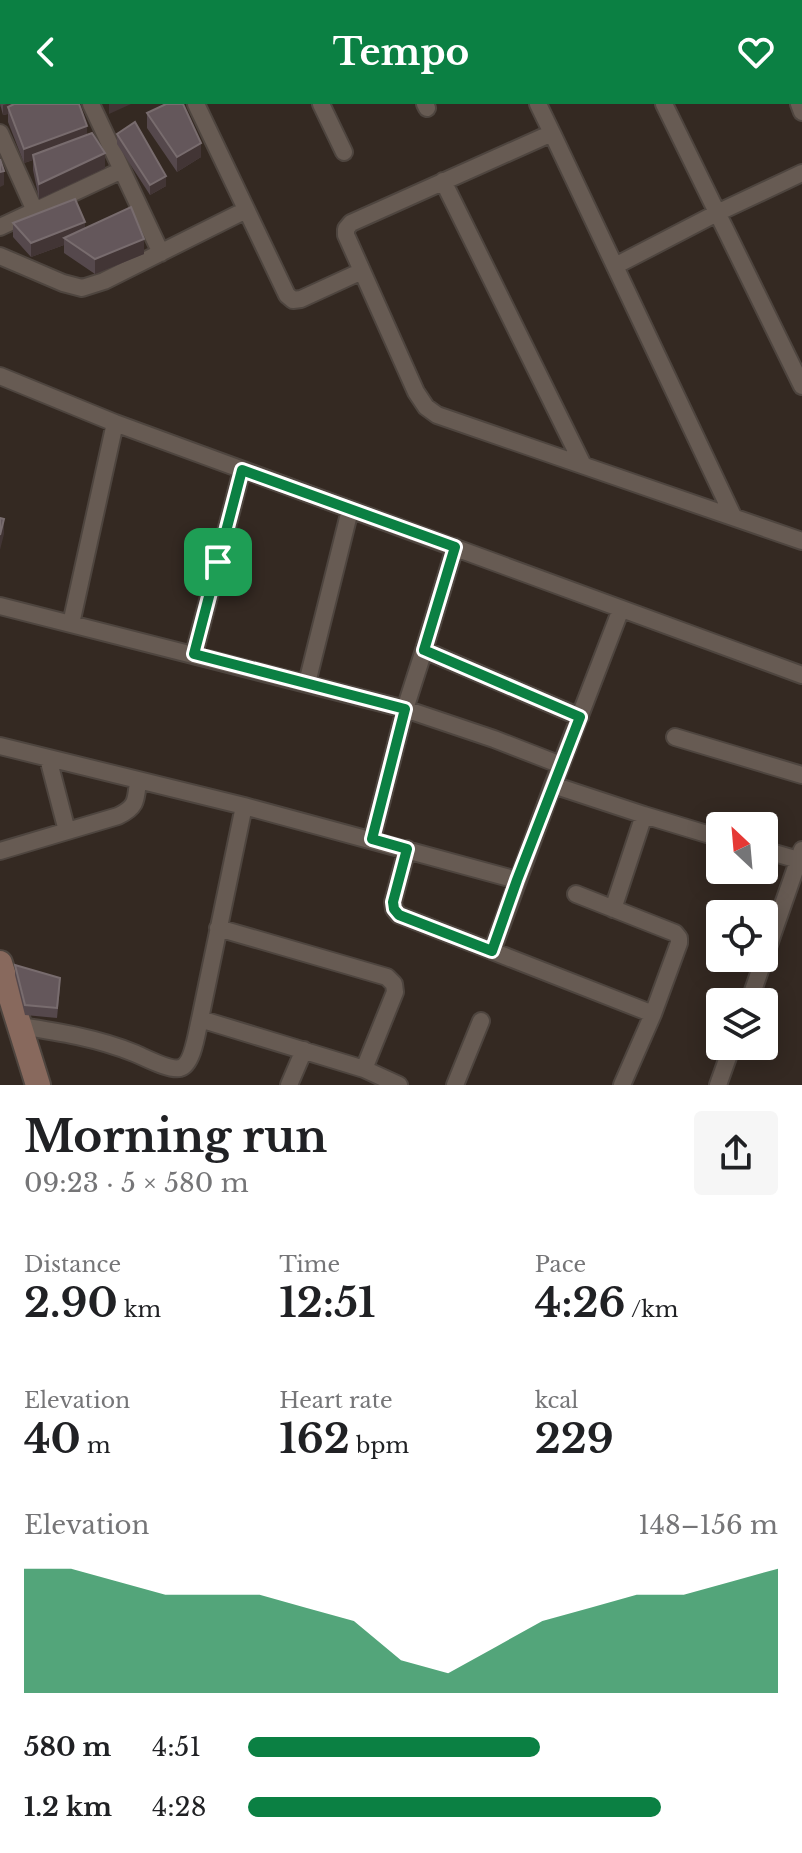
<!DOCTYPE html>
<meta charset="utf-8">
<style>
:root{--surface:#fff;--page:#f6f6f6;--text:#202124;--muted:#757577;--accent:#0b8043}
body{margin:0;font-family:"Libre Baskerville",serif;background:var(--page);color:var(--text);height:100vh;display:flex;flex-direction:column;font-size:30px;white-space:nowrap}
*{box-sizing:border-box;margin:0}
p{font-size:26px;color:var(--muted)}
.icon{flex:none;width:44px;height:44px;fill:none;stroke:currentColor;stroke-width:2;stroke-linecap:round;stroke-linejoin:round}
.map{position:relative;height:981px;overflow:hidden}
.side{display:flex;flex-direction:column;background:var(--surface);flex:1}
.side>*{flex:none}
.needle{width:52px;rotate:334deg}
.tools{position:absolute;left:706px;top:708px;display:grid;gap:16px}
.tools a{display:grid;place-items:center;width:72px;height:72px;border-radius:8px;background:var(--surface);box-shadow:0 4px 20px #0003;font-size:40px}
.pin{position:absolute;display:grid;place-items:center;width:68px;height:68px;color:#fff;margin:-34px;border-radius:16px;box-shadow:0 4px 12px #0006}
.round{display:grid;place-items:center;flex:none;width:84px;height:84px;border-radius:8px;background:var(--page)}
.summary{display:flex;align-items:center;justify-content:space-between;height:136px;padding:0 24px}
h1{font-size:44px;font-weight:700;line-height:60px}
.metrics{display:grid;grid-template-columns:repeat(3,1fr);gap:12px;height:136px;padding:8px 24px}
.metrics div{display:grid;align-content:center}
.metrics b{font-size:40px;font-weight:700}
.metrics small{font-size:22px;font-weight:400}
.metrics p{font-size:22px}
.chart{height:224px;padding:16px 24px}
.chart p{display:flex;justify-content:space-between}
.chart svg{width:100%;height:144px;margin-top:8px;fill:var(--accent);opacity:.7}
ul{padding:0 24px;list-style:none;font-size:26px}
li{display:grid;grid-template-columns:128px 96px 1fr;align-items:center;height:60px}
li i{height:20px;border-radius:10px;background:var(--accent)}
header{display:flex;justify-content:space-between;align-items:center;height:104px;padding:0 24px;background:var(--accent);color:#fff;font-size:36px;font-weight:700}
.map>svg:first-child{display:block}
</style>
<header><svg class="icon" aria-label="back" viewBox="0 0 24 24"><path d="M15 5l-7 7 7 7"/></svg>Tempo<svg class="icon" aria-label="heart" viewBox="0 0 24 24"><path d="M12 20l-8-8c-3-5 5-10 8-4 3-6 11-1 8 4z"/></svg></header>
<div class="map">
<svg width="802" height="981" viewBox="0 0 802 981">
<rect width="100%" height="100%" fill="#342922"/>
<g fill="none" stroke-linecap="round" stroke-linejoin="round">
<defs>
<path id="street" d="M91 0 161 149
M196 0 287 191 293 196 301 195 362 167
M321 0 344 48
M425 0 427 4
M538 0 552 29 351 119 346 125V131L416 288 426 303 437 311 802 437
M664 0 802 282
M799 0 802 8
M0 29 35 107
M552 29 733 412
M443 77 583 361
M0 123 122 66
M0 152 63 179 82 184 104 177 246 106
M615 162 717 109 802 69
M0 272 115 319 802 571
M0 502 405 605 494 635 561 661 553 681 644 711 720 734
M71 520 115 319
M424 546 455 443
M194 550 242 366
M307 579 350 406
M675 633 802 671
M0 642 244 702 517 776
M48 654 67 727
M561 661 621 505
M553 681 492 847 653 910 622 981
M244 702 200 915 364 965 399 981
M372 735 405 605 424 546 580 613
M407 745 393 798 394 805 399 811 492 847
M764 746 802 757
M0 747 118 712C137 703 136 696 138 677
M576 790 675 829 679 834V839L653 910
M613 805 644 711
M218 824 387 873 394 880 395 888 364 965
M749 898 802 746
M20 922C59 928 97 934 134 949 144 953 170 967 180 964 193 961 197 927 200 915
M289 981 304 946
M455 981 481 917
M718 981 732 942"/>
<path id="secondary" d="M0 859 38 981"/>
</defs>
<!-- street casing -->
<use href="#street" stroke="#4e453f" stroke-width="20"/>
<!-- secondary casing -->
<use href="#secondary" stroke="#4e453f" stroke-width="28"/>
<!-- street -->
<use href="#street" stroke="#675b53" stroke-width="16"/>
<!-- secondary -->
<use href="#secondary" stroke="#88695d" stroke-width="24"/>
</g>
<!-- wall -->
<path fill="#55484c" d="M0 0H79L87 31 105 64 39 95 33 66V56L24 59 8 18V10L3 11Z
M147 9 201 53 177 68 147 24Z
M117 30 166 82 150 91 117 40Z
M13 119 85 125 144 150 95 170 64 149V141L31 153 13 133Z
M15 861 60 883 57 914 25 911 15 871Z"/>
<!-- shaded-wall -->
<path fill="#423535" d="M7 0H36L8 3V10L3 11V1Z
M109 0H131L109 10Z
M87 22V37L33 51V56L24 59V45Z
M201 39V53L177 68V53Z
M105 49V64L39 95V80Z
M4 67V81L0 83V68Z
M166 72V82L150 91V81Z
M85 118V133L64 134V141L31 153V139Z
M144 135V150L95 170V155Z
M4 415V430L0 446V431Z"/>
<!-- building -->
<path fill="#64575b" stroke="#786c6e" stroke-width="2" d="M14 0H79L87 22 24 45 8 3Z
M166 0H183L201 39 177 53 147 9Z
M135 18 166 72 150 81 117 30Z
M92 29 105 49 39 80 33 51Z
M0 55 4 67 0 68Z
M75 95 85 118 31 139 13 119Z
M131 103 144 135 95 155 64 134Z
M0 414 4 415 0 431Z
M15 861 60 874 57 904 25 901Z"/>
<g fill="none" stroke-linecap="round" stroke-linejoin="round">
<defs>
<path id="route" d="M242 366 455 443 424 546 580 613 517 776 492 847 399 811 394 805 393 798 407 745 372 735 405 605 194 550Z"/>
</defs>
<!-- route casing -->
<use href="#route" stroke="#fff" stroke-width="16"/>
<!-- route -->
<use href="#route" stroke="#0b8043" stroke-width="10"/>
</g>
</svg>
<div class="tools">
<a><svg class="needle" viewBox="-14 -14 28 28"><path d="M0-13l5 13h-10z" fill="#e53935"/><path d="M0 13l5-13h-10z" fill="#757577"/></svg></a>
<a><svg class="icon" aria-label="locate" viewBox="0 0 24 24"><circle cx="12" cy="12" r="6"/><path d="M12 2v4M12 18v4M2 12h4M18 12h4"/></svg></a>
<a><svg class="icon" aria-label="layers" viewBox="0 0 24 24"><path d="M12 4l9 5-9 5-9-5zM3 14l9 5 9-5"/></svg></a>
</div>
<div class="pin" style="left:218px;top:458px;background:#1e9e55"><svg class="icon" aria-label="arrive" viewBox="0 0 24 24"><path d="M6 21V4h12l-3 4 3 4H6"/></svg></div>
</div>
<section class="side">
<div class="summary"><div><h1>Morning run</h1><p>09:23 · 5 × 580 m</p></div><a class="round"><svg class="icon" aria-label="share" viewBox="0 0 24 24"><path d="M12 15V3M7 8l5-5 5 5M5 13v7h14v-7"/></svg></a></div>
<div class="metrics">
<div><p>Distance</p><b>2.90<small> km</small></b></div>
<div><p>Time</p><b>12:51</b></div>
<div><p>Pace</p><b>4:26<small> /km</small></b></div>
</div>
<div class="metrics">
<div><p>Elevation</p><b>40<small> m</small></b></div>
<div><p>Heart rate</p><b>162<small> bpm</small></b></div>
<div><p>kcal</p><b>229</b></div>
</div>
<div class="chart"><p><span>Elevation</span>148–156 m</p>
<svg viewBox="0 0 160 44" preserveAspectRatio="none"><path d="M0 44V6L10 6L20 10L30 14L40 14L50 14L60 18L70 22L80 34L90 38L100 30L110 22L120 18L130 14L140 14L150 10L160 6V44z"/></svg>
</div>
<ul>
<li><b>580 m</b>4:51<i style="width:55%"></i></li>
<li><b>1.2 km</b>4:28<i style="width:78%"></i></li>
</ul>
</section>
